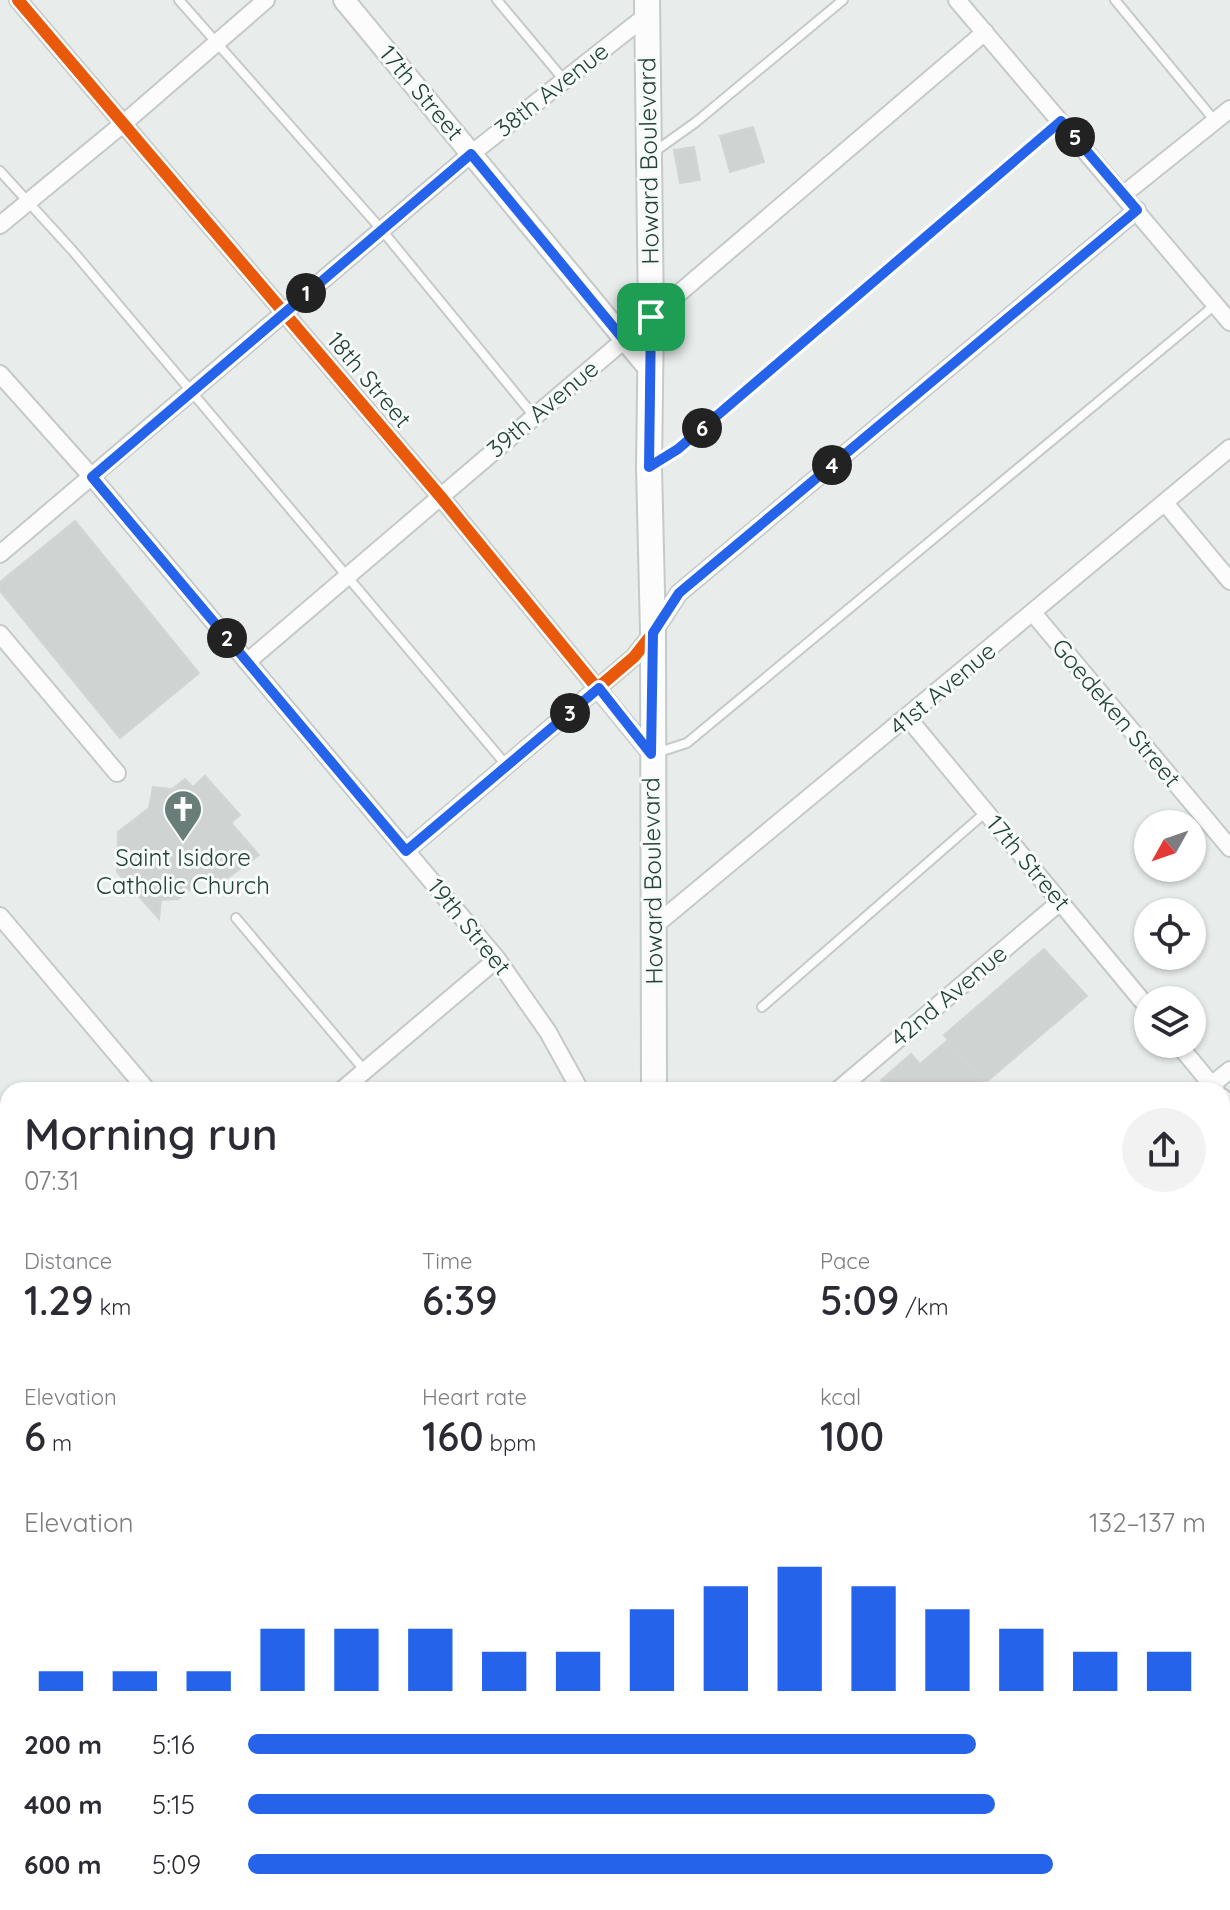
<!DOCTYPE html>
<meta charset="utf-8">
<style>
:root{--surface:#fff;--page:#f2f2f3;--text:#2b2b33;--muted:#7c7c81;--accent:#2563eb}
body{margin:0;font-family:Quicksand,sans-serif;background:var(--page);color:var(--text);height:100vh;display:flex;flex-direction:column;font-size:30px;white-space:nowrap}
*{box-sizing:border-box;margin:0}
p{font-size:26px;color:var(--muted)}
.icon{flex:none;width:44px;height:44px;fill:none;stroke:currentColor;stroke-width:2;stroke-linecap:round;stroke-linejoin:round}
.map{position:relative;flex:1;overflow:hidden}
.panel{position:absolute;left:0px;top:1082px;width:1230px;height:828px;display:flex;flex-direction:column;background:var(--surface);border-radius:24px 24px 0 0;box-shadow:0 2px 6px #0004}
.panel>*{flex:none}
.needle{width:52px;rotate:230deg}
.buttons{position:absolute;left:1134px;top:810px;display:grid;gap:16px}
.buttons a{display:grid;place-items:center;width:72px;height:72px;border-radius:50%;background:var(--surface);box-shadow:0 2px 6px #0004;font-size:40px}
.pin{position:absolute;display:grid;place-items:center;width:68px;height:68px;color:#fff;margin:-34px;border-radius:16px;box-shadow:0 4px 12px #0006}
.km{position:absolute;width:40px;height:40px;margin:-20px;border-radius:50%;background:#222;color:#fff;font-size:22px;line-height:40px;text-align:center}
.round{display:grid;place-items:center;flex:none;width:84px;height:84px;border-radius:42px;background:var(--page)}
.overview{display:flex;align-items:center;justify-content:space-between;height:136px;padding:0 24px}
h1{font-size:44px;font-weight:600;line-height:60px}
.stats{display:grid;grid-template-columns:repeat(3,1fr);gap:12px;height:136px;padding:8px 24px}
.stats div{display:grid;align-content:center}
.stats b{font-size:40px;font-weight:600}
.stats small{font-size:22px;font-weight:400}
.stats p{font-size:22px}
.chart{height:224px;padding:16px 24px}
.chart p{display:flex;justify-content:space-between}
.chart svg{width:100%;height:144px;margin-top:8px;stroke:var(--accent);stroke-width:6}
ul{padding:0 24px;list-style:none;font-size:26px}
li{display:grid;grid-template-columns:128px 96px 1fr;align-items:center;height:60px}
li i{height:20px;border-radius:10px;background:var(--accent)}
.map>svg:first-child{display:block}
</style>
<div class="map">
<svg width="1230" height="1910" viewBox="0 0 1230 1910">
<rect width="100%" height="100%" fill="#e8edeb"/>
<!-- building -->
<path fill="#cfd4d2" stroke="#d1d6d4" stroke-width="2" d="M753 127 764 162 730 172 720 136Z
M694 147 700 180 680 183 674 150Z
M75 521 199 673 120 738 0 591V582Z
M205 776 240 815 231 823 259 855 215 887 207 876 178 899 161 900 159 919 117 872 118 832 149 808 153 787 172 789 185 779 193 787Z
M1044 949 1087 996 985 1083 944 1035Z
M948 1040 991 1090H890L881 1080 911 1054 920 1064Z"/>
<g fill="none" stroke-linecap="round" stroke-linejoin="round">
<defs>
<path id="service" d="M179 0 381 229 534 416
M497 0 564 80
M1115 0 1215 121
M654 152 696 122 843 0
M0 171 72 250 507 766
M652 465 678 449 1061 122
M656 753 687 743 1215 305
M236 918 365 1071
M762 1007 986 812
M1139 1902 1146 1910
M650 1906 721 1910
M768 1910 769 1902"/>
<path id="minor" d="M18 0 440 496 651 754
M957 0 1230 322
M1124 194 1230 109
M0 225 124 123 266 0
M0 374 92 477 497 959 548 1032 580 1090
M1165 503 1230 581
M0 554 471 154 647 15
M1033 613 1230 848
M0 634 117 773
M247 662 985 32
M908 718 1148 1008
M406 851 634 657 653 633 679 593 1137 210
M0 916 147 1090
M653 927 1230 448
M1178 1044 1216 1090
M342 1090 497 959
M838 1090 1060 902
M1205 1090 1230 1070
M1222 1097 1230 1106
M0 1205 8 1214
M0 1379 8 1372
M1222 1591 1230 1585
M1222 1870 1230 1879
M80 1910 89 1902
M534 1910 544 1902"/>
<path id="tertiary" d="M344 0 650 370"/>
<path id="secondary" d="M647 0 651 317 649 467 653 633 654 1090
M647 1910V1902"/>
</defs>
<!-- service casing -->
<use href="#service" stroke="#c5cac8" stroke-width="12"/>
<!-- minor casing -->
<use href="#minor" stroke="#c5cac8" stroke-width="20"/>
<!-- tertiary casing -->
<use href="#tertiary" stroke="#c5cac8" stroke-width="24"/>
<!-- secondary casing -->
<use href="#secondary" stroke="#c3cbc8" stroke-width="28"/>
<!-- service -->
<use href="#service" stroke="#fcfcfc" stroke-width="8"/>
<!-- minor -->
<use href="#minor" stroke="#fcfcfc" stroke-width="16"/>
<!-- tertiary -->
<use href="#tertiary" stroke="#fcfcfc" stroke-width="20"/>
<!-- secondary -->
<use href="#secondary" stroke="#fcfcfc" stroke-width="24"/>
<defs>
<path id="rail" d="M1222 1755 1230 1748
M1038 1910 1048 1902"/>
</defs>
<!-- rail casing -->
<use href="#rail" stroke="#c9cdcc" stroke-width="8"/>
<!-- rail -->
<use href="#rail" stroke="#f7fbf9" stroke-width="5" stroke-dasharray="15" stroke-linecap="butt"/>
<defs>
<path id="cycleway" d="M18 0 440 496 651 754
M406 851 634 657 653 633 679 593 1137 210"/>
</defs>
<!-- cycleway casing -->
<use href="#cycleway" stroke="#f7fbf9" stroke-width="17"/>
<!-- cycleway -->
<use href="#cycleway" stroke="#e8590c" stroke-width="12"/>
</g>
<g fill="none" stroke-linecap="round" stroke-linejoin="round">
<defs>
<path id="route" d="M1061 121 1137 210 679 593 653 633 651 754 599 688 406 851 92 477 471 154 624 340 651 317 649 467 678 449Z"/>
</defs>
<!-- route casing -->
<use href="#route" stroke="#fff" stroke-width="16"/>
<!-- route -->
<use href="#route" stroke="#2563eb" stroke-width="10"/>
</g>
<!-- icons -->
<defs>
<symbol id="church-pin" viewBox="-11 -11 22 30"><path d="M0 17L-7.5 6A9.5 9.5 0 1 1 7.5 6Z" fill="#697e78" stroke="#f7fbf9"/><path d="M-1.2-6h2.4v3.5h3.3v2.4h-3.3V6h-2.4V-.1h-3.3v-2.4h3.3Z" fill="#fff"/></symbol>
</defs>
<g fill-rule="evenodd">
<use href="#church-pin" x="161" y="787" width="44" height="60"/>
</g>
<g text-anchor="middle" stroke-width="6" stroke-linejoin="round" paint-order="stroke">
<!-- street labels -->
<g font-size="24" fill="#24423a" stroke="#f7fbf9">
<text transform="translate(552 90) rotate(-38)" y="8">38th Avenue</text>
<text transform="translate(421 93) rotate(50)" y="8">17th Street</text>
<text transform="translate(649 161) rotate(-91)" y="8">Howard Boulevard</text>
<text transform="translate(369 380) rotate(50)" y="8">18th Street</text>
<text transform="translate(543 409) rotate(-40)" y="8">39th Avenue</text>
<text transform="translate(943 689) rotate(-40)" y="8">41st Avenue</text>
<text transform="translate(1116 713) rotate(50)" y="8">Goedeken Street</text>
<text transform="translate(1028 863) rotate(50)" y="8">17th Street</text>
<text transform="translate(653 881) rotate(-91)" y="8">Howard Boulevard</text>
<text transform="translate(469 927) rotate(51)" y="8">19th Street</text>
<text transform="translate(949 996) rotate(-40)" y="8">42nd Avenue</text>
</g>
<!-- poi labels -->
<g font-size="24" fill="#24423a" stroke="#f7fbf9">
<text x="183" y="866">Saint Isidore<tspan x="183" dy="28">Catholic Church</tspan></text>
</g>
</g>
</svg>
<div class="buttons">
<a><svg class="needle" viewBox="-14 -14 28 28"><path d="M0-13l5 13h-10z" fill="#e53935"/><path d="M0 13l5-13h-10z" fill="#7c7c81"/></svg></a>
<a><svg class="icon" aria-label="locate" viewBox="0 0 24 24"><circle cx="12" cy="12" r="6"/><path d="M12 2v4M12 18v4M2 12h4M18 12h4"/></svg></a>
<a><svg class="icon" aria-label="layers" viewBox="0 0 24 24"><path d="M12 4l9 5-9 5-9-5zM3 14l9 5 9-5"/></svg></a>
</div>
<div class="pin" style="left:651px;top:317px;background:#1e9e55"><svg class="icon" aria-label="arrive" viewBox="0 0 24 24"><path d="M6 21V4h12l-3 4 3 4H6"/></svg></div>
<b class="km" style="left:306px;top:293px">1</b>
<b class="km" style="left:227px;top:638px">2</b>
<b class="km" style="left:570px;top:713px">3</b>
<b class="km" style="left:832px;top:465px">4</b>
<b class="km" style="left:1075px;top:137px">5</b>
<b class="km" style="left:702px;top:428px">6</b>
<section class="panel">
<div class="overview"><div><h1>Morning run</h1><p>07:31</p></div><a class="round"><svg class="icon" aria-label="share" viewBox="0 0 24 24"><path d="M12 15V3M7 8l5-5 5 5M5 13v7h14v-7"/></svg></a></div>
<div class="stats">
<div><p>Distance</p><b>1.29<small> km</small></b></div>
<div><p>Time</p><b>6:39</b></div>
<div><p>Pace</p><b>5:09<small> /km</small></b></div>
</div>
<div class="stats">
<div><p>Elevation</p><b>6<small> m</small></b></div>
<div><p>Heart rate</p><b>160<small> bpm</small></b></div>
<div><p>kcal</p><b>100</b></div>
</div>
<div class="chart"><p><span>Elevation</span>132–137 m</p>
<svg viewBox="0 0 160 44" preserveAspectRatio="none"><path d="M5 44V38M15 44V38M25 44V38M35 44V25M45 44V25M55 44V25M65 44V32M75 44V32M85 44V19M95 44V12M105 44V6M115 44V12M125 44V19M135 44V25M145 44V32M155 44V32"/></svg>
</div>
<ul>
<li><b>200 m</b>5:16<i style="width:76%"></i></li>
<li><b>400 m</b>5:15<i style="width:78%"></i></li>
<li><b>600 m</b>5:09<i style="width:84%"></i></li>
</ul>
</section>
</div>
